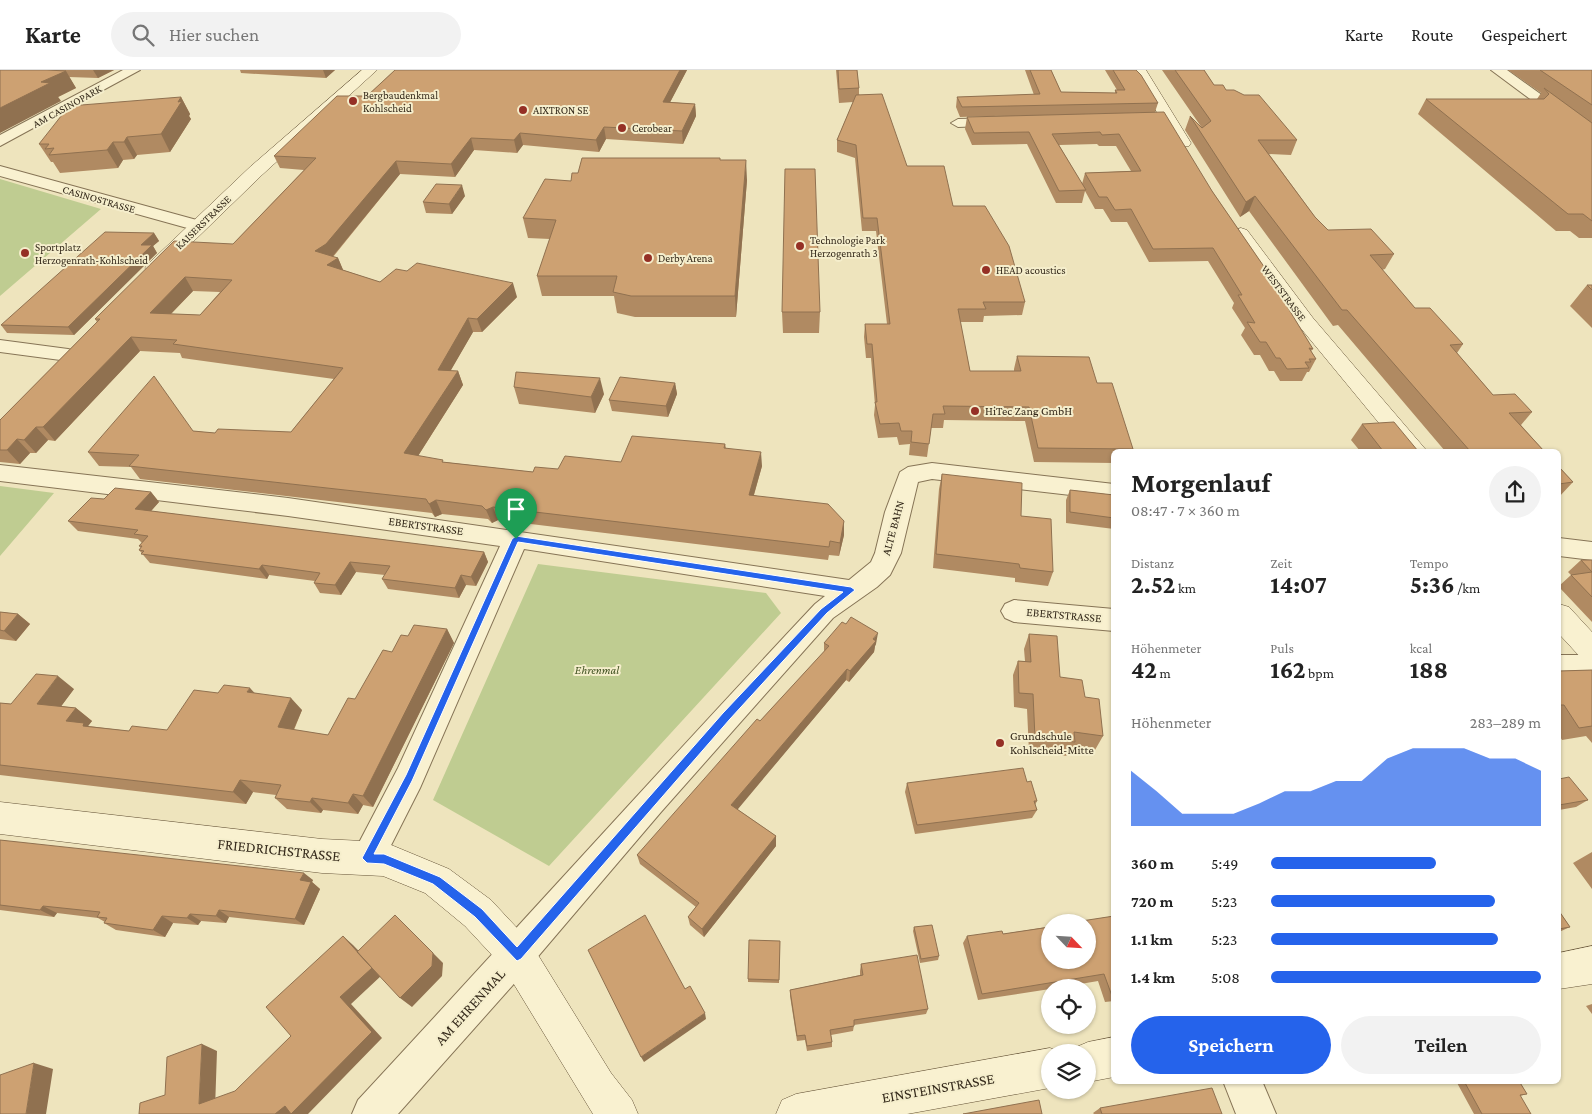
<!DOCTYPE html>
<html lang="de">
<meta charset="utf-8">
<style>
:root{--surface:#fff;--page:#f2f2f2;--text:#222;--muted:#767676;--line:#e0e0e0;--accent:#2563eb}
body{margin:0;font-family:"Crimson Pro",serif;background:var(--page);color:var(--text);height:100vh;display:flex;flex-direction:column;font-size:19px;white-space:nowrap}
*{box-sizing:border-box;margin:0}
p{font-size:16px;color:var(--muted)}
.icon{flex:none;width:28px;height:28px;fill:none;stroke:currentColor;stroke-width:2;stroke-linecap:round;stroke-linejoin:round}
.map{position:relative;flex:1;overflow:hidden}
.details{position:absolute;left:1111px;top:379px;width:450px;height:635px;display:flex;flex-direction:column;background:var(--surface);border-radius:8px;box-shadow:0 1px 4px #0004}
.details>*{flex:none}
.needle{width:32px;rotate:115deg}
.fabs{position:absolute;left:1041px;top:844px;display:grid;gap:10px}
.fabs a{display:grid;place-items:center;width:55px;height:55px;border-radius:50%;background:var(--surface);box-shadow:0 1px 4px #0004;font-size:25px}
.pin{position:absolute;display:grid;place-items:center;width:42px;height:42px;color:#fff;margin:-51px -21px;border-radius:50% 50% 50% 0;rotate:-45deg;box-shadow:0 0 5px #0007}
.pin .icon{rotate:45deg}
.round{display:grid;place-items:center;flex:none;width:52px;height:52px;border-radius:26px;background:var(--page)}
.headline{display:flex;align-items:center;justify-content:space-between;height:85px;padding:0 20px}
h1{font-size:28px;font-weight:700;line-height:38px}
.metrics{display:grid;grid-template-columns:repeat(3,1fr);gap:8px;height:85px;padding:5px 20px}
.metrics div{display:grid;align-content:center}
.metrics b{font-size:25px;font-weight:700}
.metrics small{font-size:14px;font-weight:400}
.metrics p{font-size:14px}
.chart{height:140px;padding:10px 20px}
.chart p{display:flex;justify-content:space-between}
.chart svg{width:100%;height:90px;margin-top:5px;fill:var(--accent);opacity:.7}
.primary-button{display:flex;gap:10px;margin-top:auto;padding:10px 20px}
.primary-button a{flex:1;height:58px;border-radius:30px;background:var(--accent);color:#fff;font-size:20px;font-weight:700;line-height:58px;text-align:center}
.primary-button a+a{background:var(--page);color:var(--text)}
ul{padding:0 20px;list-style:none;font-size:16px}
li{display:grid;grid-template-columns:80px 60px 1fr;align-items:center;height:38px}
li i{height:12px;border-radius:6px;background:var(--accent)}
header{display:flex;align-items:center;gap:30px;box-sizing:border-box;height:70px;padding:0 25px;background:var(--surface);border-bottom:1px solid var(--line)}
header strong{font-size:24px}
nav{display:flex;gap:28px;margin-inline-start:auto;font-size:18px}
.search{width:350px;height:45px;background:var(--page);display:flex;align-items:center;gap:12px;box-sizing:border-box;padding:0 18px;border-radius:28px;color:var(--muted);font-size:19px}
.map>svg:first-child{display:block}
</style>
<header>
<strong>Karte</strong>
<div class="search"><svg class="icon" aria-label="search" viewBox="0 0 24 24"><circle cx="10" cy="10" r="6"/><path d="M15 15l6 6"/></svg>Hier suchen</div>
<nav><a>Karte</a><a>Route</a><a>Gespeichert</a></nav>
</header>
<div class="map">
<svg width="1592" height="1044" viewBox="0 0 1592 1044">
<rect width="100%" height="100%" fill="#eee4bd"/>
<!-- green -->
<path fill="#bfcc91" d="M0 109 101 139 0 226Z
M0 416 54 423 0 486Z
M538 494 766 523 781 543 549 796 433 730Z"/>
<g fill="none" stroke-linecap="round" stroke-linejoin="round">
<defs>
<path id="street" d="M123 0H140L0 76V65Z
M1491 0H1507L1592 61V73L1587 71Z
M1002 48 1007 49 1009 52 1007 55 958 57 951 53 958 49Z
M0 96 204 152 207 156 204 160 198 161 0 106Z
M0 270 68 279 75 281 78 285 75 289 68 291 0 282Z
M932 393 1114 414V430L932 409 918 412 901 483 890 505 877 517 833 548 661 742 529 897 398 1044H352L358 1030C511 865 661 698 815 534L825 526 524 479 420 718 379 799 367 804 355 799 351 788 398 698 500 476 288 446 0 411V395L288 428 849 510 871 492 875 483 885 442 900 402 908 397Z
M1559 468 1592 472V490L1559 486Z
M1014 530 1114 539V561L1014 552 1005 548 1001 541 1005 534Z
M1559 585H1592V609H1559Z
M1223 1011H1262L1276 1044H1236Z"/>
<path id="secondary" d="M362 0H377L262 105 162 202H148L145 198 148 194 250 97Z
M1132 0H1146L1191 73 1189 76H1177Z
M1241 158 1247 160 1313 248 1427 381H1402L1299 256 1235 168 1232 164 1235 160Z
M1559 534 1569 537 1592 562V593L1582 589 1559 564Z
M0 732 322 769 384 772 449 799 491 830 530 872 611 1003 632 1030 638 1044H593L504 898 465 856 425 823 383 806 322 803 0 764Z
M1592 876V914L1559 919V883Z
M1114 967V1007L1088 1012V982H1072L1074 978 1088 972Z
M1050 978 1060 982H1050V1018L907 1044H776L782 1030 796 1024Z"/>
</defs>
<!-- street casing -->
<use href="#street" stroke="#867456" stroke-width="2"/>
<!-- secondary casing -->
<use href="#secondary" stroke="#675539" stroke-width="1"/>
<!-- street -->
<use href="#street" fill="#f9f1d0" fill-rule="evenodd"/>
<!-- secondary -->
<use href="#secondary" fill="#f9f1d0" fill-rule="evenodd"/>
</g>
<!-- wall -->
<path fill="#b08a62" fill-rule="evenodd" d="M0 0H114L98 8 69 7 76 18 58 27 61 31Z
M240 0H335L326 8 241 3Z
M395 0H687L670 32 695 34 696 46 683 74 606 69 599 82 523 75 517 83 474 80 455 107 400 104 333 187 338 188 343 200 380 212 517 227 482 262H473L450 301H458L463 315 418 386 444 392 533 402 621 392 725 374 726 378 762 396 754 425 844 451V465L839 486 829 485 828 490 498 450 492 453 488 449 442 444 435 447 432 443 140 409 131 397 99 396 88 382 193 361 215 363 291 362 334 309 182 288 180 283 140 281 55 371 48 370 36 383H30L20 394 0 392V350L97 252 95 249 233 174 304 100 280 98 274 86 367 26ZM193 221 220 222 200 245 171 244Z
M836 0H857L859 18V24L907 96 953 136 1025 232 1022 245 984 246 983 252H960L970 301H1014V299L1017 286 1097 313 1133 379 1132 381H1114V393L1034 392 1025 351 944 350 943 358H931L927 387 909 385 910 374 899 375 897 367 878 368 874 345 875 335 871 288H866L864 267 865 254H887L876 161H862L855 88 837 82V70L853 32 839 33Z
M1025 0H1051L1061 22 1115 23V20H1117L1105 0H1136L1158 33 1155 42 1212 121 1289 233 1287 237 1313 279 1311 281 1316 289 1309 302H1307L1302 311H1280L1274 301H1269L1260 285H1254L1241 265 1245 258 1232 238 1234 233 1208 191 1149 192 1127 152H1111L1103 139H1095L1085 121 1082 133H1056L1027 74 972 75 965 59 967 47 1029 45 960 47 956 37 957 27 1034 25ZM1097 74 1099 76H1116L1131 101 1085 103 1082 114 1059 75Z
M1162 0H1204L1214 15 1226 20 1297 70 1291 85 1269 84 1315 147 1328 160 1394 184 1385 199 1382 200 1415 238 1463 274 1457 283 1493 325 1532 342 1521 355 1544 381H1445L1338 255 1333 256 1249 141 1240 147 1185 60 1190 46 1202 58Z
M1508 0H1592V168H1579L1570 161H1556L1418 44 1426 29H1537L1541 23Z
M181 27 190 44 189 46 191 49 170 82 137 85 134 89 123 90 118 98 60 103 53 92H51L39 74Z
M721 90 747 110 736 247H635L617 243 614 226H542L537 206 550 169 528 168 523 148 571 111 578 103Z
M465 126 452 144 426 143 423 132Z
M154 163 159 171 153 176 157 183 74 265 7 263 1 255Z
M1587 215H1592V258L1570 236Z
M782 242H820L819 263H783Z
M675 313 677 324 668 347 612 341 609 330Z
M514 317 604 324 595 343 519 334Z
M1362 354 1418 381H1360L1351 370Z
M1559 397 1573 412 1559 427Z
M942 404 1021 446 1053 502 1048 516 1015 512V508L933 498 939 419Z
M1070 420 1114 425V459L1066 453V430Z
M151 422 159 432 151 441 484 482 488 492 476 516 466 515 459 528 388 519 382 509 385 505 356 502 341 525 320 523 314 513 315 511 269 505 267 509 150 493 139 480 141 478 139 476 142 473 138 469 78 461 68 451 104 429Z
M1581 490H1592V552L1559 517V516L1571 505 1568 502Z
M0 542 18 544 30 554 16 571 0 569Z
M846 554 876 574 875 576 874 582 849 612 846 610 737 739 776 766V776L704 867 690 855 688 847 696 837 640 794 637 785 824 582V573Z
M447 559 454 573 373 737 363 735 358 744 323 740 321 743 287 739 275 728 276 725 253 722 246 734 0 705V633L11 634 74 619 61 636 76 638 92 651 88 656 129 661 167 660 218 623H255L302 640 294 660 328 665 392 582 408 566Z
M1029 564 1060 607 1085 627 1103 666 1095 680 1073 677 1068 686 1029 682 1027 639 1014 637 1013 605 1018 591H1025L1024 579Z
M1592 600V673L1586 666 1562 670 1559 665V601Z
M1559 709 1588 730 1576 737 1559 740Z
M1027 712 1037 731 1035 735 1037 740 1032 748 915 764 905 722 907 713Z
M0 770 313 810 312 812 320 819 304 855 229 847 226 853 201 851 198 855 173 853 165 867 116 860 104 853 105 852 98 848 57 843 54 847 0 840Z
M1592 782V819L1573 793Z
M1559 841 1570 857 1559 862Z
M1114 846V931L1105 932 1098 911 1057 918H1050V919L978 930 963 873 967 866 1003 864Z
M914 857 939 886 938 890 920 893 913 861Z
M780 871 779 913 748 912V909Z
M861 894 928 939 926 944 854 955 853 961 831 965 832 972V977L807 981 805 970 797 971 790 926V920L860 905V901Z
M1592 934V944L1586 936Z
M1456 1011H1519L1527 1024 1520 1026 1531 1044H1474Z
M1100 1038 1222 1044H1094L1093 1043Z"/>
<!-- shaded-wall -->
<path fill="#907150" d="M93 0H114L98 8Z
M323 0H335L326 8Z
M680 0H687L664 44 663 32Z
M66 1 76 18 58 27 61 31 0 63V38L41 12Z
M181 27 190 44 189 46 191 49 170 82 161 64Z
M695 34 696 46 683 74 682 61Z
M604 57 606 69 599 82 596 70Z
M520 63 523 75 517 83 514 70Z
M127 67 137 85 134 89 124 72Z
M471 68 474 80 455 107 451 94Z
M113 72 123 90 118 98 107 80Z
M746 90 747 110 736 247 735 226Z
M396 91 400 104 332 187 315 181Z
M462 115 465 126 452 144 449 134Z
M1255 126 1249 141 1240 147 1246 132Z
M154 163 159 171 153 176 157 183 74 265 68 257 141 175Z
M338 188 344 202 327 195Z
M185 207 193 221 159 256 150 243Z
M513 213 517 227 482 262 477 249Z
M468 248 473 262 443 314 438 300Z
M131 267 140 281 55 371 43 357Z
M458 301 463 315 411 397 404 383Z
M600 308 604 324 595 343 591 327Z
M675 313 677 324 668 347 666 336Z
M36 357 48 370 36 383 24 370Z
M17 369 30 383 20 394 7 380Z
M761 382 762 396 750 438 749 425Z
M151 422 159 432 144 449 135 439Z
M436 430 442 444 435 447 429 434Z
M493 437 498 450 492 453 486 440Z
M844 451V465L839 486 840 473Z
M484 482 488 492 476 516 471 507Z
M350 492 356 502 341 525 335 515Z
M262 495 269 505 267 509 259 499Z
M461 505 466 515 459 528 455 518Z
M18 544 30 554 16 571 4 561Z
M447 559 454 573 373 737 363 726Z
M878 563 876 574 875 576 874 582 849 612 850 601Z
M847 599 846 610 733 745 731 735Z
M58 606 74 619 54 646 37 634Z
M250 618 262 631 247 622Z
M291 628 302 640 289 670 278 657Z
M76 638 92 651 88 656 100 666 66 651Z
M240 710 253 722 246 734 233 722Z
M353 724 363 735 358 744 348 733Z
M312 728 323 740 321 743 310 732Z
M776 766V776L704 867 702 859Z
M304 803 313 810 312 812 320 819 304 855 295 849 300 810Z
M43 836 57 843 54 847 40 840Z
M219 840 229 847 226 853 216 846Z
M190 844 201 851 198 855 187 848Z
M395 845 443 893 442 906 412 937 400 928Z
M162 846 173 853 165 867 153 860Z
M343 866 353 875 382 905 351 934 382 968 308 1044H275L340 927Z
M705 943 706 949 644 992 641 987Z
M202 974 217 981 215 1039 199 1034Z
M34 993 53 999 46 1044H26Z"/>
<!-- building -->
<path fill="#cda172" stroke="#907150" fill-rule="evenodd" d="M0 0H47L66 1 41 12 50 13 0 38Z
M395 0H680L663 32 695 34 682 61 604 57 596 70 520 63 514 70 471 68 451 94 396 91 326 174 315 181 338 188 327 195 380 212 396 199 407 201 417 193 513 213 477 249 468 248 438 300 458 301 404 383 443 390 442 392 533 402 535 397 558 399 565 386 621 392 632 366 725 374 724 378 761 382 749 425 828 434 844 451 840 473 830 471 829 477 493 437 486 440 482 436 436 430 429 434 426 429 129 396 139 385 88 382 154 306 193 361 215 363 218 359 291 362 343 298 173 274 177 270 131 267 43 357H36L24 370 17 369 7 380H0V350L100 249H95L174 171 233 174 316 88 274 86 337 26H367ZM185 207 232 210 200 245 150 243Z
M838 0H857L859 18 839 19Z
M1030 0H1051L1061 22 1117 23 1115 20H1125L1113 0H1136L1141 5 1158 33 962 37 957 27 1040 24Z
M1175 0H1204L1214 15H1223L1226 20H1234L1244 25H1259L1297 70H1258L1315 147 1328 160 1371 159 1394 184 1370 185 1415 238H1430L1463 274 1450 275 1493 325 1515 324 1532 342 1509 343 1544 381H1470L1347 240H1342L1255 126 1246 132 1190 46 1202 58 1211 51Z
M1540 0H1592V35Z
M1544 18 1592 53V151L1583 144H1568L1426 29H1544L1549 24Z
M882 24 907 96H944L953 136H985L1009 176 1025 232H983L986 239H958L970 301H1021L1017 286 1089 287 1097 313H1112L1133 379 1038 378 1029 337 943 336 945 344H933L929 374 911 372 912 361H901L899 353 880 354 875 332H877L872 274H867L865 254H890L877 148H863L856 75 837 70 856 25Z
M181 27 178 32 182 31 161 64 127 67 124 72H113L107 80 49 85 54 78 45 79 49 74H39L69 36Z
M1164 42 1212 121 1289 233H1285L1313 279 1309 278 1316 289H1309L1311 292H1305L1309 298 1287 299 1280 288H1276L1266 272H1260L1247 252 1255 253 1238 225H1242L1213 178 1153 179 1131 139 1115 140 1107 127H1099L1085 103 1141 101 1119 64 1102 65 1100 62 1052 64 1086 120 1059 121 1029 62 974 63 967 47Z
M582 88H720V90H746L735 226H631L613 222 617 206H537L556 150 523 148 545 109 571 111 572 103H578Z
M785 99H815L820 242H782Z
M436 114 462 115 449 134 423 132Z
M105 162 154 163 141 175H152L68 257 1 255Z
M1587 215H1592V220Z
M516 302 600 308 591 327 514 317Z
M620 307 675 313 666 336 609 330Z
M1394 352 1418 381H1383L1362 354Z
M1559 397 1573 412 1559 414Z
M942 404 1022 413 1021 446 1051 449 1053 502 1020 498 1019 494 936 484Z
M115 418 151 422 135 439 484 482 471 507 461 505 455 518 382 509 390 496 350 492 335 515 314 513 320 503 262 495 259 499 141 484 144 481 139 480 142 476H139L148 466 134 464 138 460 68 451 91 428 104 429Z
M1070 420 1114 425V448L1070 442Z
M1581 490H1592V502Z
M1592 502V527L1571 505Z
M0 542 18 544 4 561 0 560Z
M851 547 878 563 873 569 876 571 850 601 847 599 731 735 776 766 702 859 688 847 699 833 637 785 757 649 760 651 829 576 824 573 842 552 846 554Z
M414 555 447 559 363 726 353 724 348 733 312 728 310 732 275 728 281 715 240 710 233 722 0 695V633L11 634 36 604 58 606 37 634 76 638 66 651 84 653 83 656 129 661 132 656 167 660 194 620 218 623 224 615 250 618 247 622 291 628 278 657 328 665 348 628 355 629 383 580 392 582 401 565 408 566Z
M1029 564 1057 566 1060 607 1082 610 1085 627 1099 629 1103 666 1074 662 1075 672 1035 668 1033 624 1019 623 1018 591 1031 592Z
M1592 600V656L1579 658 1564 635H1559V601Z
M1023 698 1027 712 1031 711 1037 731H1034L1037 740 917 755 907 713Z
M1569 707 1588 730 1559 735V709Z
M0 770 304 803 300 810 311 812 295 849 219 840 216 846 190 844 187 848 162 846 153 860 104 853 107 848 97 847 100 842 43 836 40 840 0 835Z
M1559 841 1570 857 1559 859Z
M395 845 433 883 432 896 400 928 357 882Z
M645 845 685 919 690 916 705 943 641 987 588 880Z
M1114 846V926H1112L1104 904 982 924 967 866 1002 861 1003 864 1050 857V890H1088V852H1075Z
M932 855 939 886 921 889 914 857Z
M343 866 372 898 340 927 372 962 291 1044 285 1036 275 1044H139L140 1033 165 1025 167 987 202 974 199 1034 235 1021 291 966 266 937Z
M749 870 780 871 779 910 748 909Z
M917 885 928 939 854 950V956L830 960 832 972 807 976 805 965 797 966 790 920 863 905 861 894Z
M34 993 26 1044H0V1005Z
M1464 1011H1519L1527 1024 1520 1025 1531 1044H1482Z
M1212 1018 1222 1044H1102L1100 1038Z
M1039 1030 1042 1044H963Z"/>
<!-- route -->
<path fill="#2563eb" stroke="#fff" fill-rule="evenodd" d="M516 466 851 517 855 520 827 543 730 649 521 889 517 891 475 847 433 814 384 794 367 793 362 788 406 705 512 469ZM518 472 843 522 821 539 723 643 517 877 482 839 440 807 384 784H374L412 711Z"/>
<!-- markers -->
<g fill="#953025" stroke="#f5eecc" stroke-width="2">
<circle cx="353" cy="31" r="5"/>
<circle cx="523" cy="40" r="5"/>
<circle cx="622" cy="58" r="5"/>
<circle cx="800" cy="176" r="5"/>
<circle cx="25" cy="183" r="5"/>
<circle cx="648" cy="188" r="5"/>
<circle cx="986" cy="200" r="5"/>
<circle cx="975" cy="341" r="5"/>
<circle cx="1000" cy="673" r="5"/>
</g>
<g text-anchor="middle" stroke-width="4" stroke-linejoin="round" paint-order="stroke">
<!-- far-poi labels -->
<g font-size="11" fill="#352a1b" stroke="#f5eecc" text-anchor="start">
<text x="363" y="29">Bergbaudenkmal<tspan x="363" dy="13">Kohlscheid</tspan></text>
<text x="533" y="44">AIXTRON SE</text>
<text x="632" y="62">Cerobear</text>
<text x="810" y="174">Technologie Park<tspan x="810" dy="13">Herzogenrath 3</tspan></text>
<text x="35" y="181">Sportplatz<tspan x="35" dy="13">Herzogenrath-Kohlscheid</tspan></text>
<text x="658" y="192">Derby Arena</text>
<text x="996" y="204">HEAD acoustics</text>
</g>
<!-- far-street labels -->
<g font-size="11" fill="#352a1b" stroke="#f5eecc">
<text transform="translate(67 36) rotate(-29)" y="4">AM CASINOPARK</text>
<text transform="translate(99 129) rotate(16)" y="4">CASINOSTRASSE</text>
<text transform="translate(203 152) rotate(-44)" y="4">KAISERSTRASSE</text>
<text transform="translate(1284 223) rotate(53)" y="4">WESTSTRASSE</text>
</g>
<!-- poi labels -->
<g font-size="12" fill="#352a1b" stroke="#f5eecc" text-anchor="start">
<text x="985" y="345">HiTec Zang GmbH</text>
<text x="1010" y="670">Grundschule<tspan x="1010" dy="14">Kohlscheid-Mitte</tspan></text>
</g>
<!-- street labels -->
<g font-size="12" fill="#352a1b" stroke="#f5eecc">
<text transform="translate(426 456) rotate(8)" y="4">EBERTSTRASSE</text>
<text transform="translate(893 458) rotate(-75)" y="4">ALTE BAHN</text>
<text transform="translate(1064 545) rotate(5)" y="4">EBERTSTRASSE</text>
</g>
<!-- park labels -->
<g font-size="12" font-style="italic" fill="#405121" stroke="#f5eecc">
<text x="597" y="604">Ehrenmal</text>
</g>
<!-- near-street labels -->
<g font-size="15" fill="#352a1b" stroke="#f5eecc">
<text transform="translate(279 780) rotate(6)" y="5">FRIEDRICHSTRASSE</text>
<text transform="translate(470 937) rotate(-48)" y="5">AM EHRENMAL</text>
<text transform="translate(938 1018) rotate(-10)" y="5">EINSTEINSTRASSE</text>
</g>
</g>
</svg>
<div class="fabs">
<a><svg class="needle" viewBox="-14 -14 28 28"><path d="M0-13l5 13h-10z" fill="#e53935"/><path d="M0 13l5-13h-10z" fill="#767676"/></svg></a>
<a><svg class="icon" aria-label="locate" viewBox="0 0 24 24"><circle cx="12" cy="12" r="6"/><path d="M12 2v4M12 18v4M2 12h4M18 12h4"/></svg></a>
<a><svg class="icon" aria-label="layers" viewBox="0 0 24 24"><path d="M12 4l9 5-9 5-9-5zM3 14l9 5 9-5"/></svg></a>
</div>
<div class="pin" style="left:516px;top:469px;background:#1e9e55"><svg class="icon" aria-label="arrive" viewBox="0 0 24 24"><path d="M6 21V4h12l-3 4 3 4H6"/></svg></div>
<section class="details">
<div class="headline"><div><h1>Morgenlauf</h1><p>08:47 · 7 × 360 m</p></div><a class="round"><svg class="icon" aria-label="share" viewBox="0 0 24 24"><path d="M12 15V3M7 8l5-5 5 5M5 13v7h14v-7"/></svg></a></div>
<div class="metrics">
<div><p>Distanz</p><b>2.52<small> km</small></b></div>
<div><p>Zeit</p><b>14:07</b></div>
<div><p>Tempo</p><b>5:36<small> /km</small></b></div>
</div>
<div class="metrics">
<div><p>Höhenmeter</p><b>42<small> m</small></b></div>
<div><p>Puls</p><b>162<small> bpm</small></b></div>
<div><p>kcal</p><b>188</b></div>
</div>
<div class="chart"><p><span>Höhenmeter</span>283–289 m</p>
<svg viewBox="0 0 160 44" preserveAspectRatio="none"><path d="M0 44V17L10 27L20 38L30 38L40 38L50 33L60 27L70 27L80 22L90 22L100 11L110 6L120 6L130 6L140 11L150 11L160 17V44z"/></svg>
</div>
<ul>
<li><b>360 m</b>5:49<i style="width:61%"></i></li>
<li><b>720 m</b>5:23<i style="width:83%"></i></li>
<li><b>1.1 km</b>5:23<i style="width:84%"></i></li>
<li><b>1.4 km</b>5:08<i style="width:100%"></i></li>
</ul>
<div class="primary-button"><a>Speichern</a><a>Teilen</a></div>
</section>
</div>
